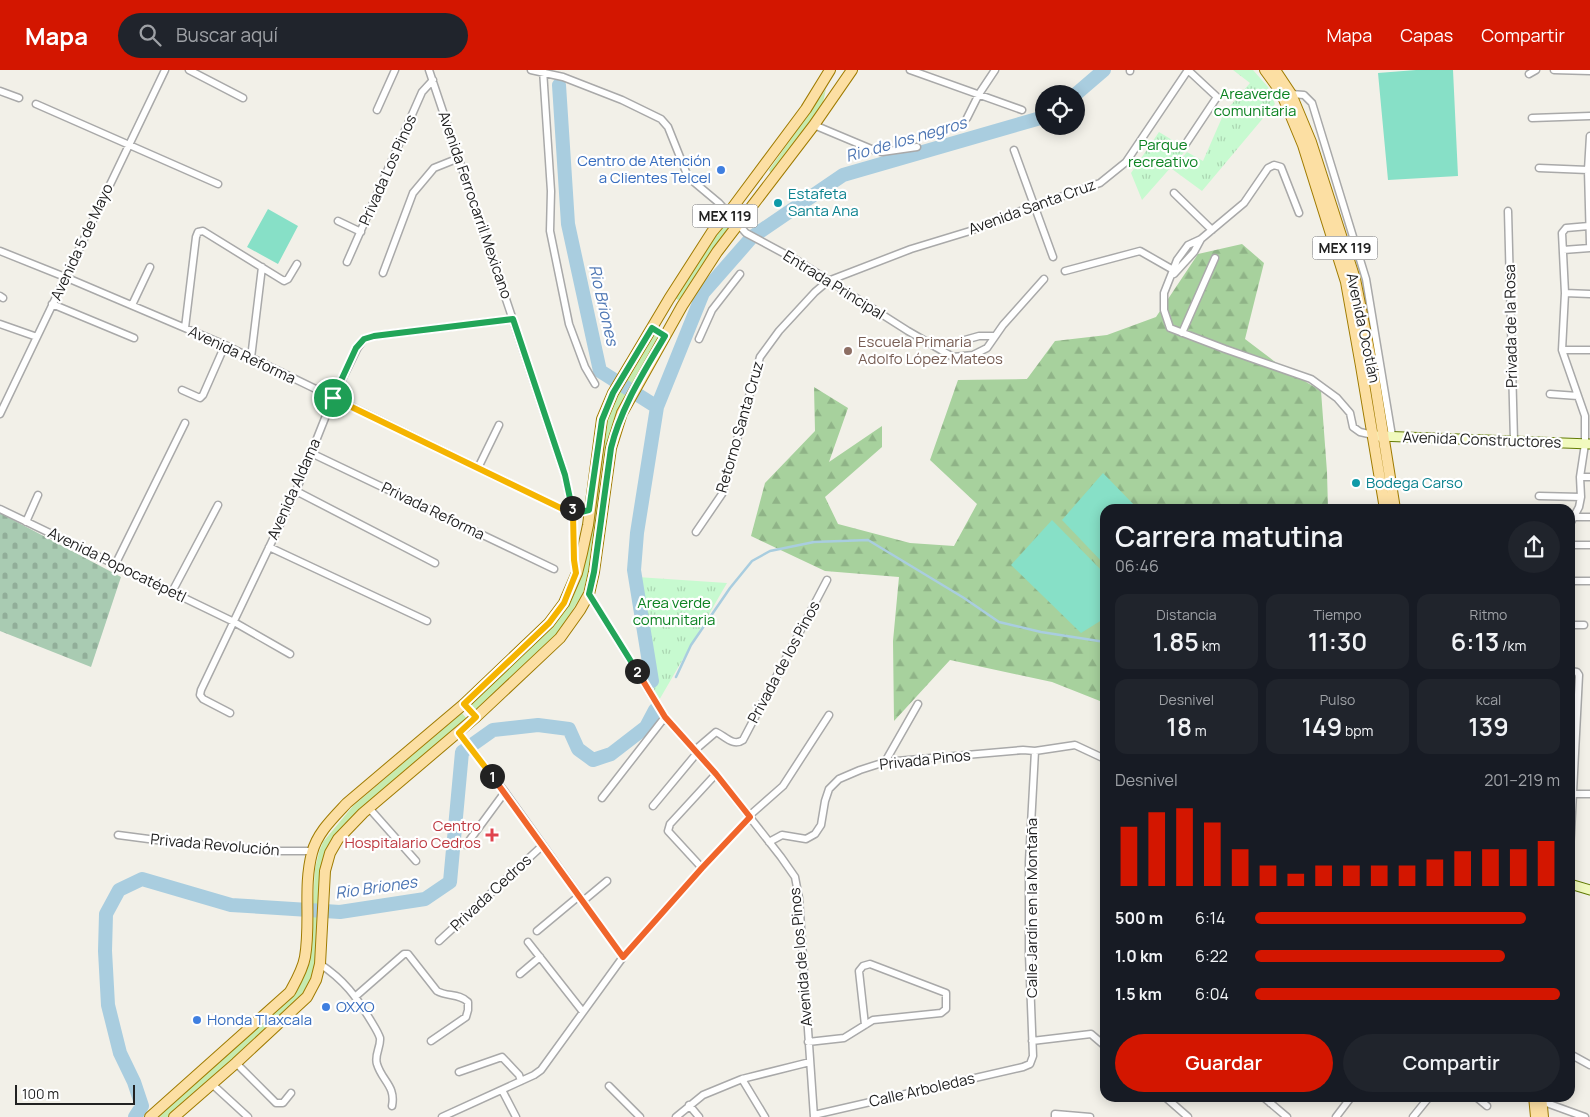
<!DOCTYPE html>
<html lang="es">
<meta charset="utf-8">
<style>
:root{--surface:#171b24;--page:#20242c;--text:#f1f3f6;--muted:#9ea1a6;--accent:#d31600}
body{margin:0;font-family:Manrope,sans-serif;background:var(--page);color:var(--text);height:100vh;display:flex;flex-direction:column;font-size:19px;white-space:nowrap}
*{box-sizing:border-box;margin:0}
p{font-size:16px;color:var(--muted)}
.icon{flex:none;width:28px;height:28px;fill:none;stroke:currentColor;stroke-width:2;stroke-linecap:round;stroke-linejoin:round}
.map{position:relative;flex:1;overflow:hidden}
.sheet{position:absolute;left:1100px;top:434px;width:475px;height:598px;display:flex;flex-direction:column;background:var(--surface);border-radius:15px;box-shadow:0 2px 12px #0003}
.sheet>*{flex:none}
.controls{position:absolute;left:1035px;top:15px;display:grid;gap:10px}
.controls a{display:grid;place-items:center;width:50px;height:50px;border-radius:50%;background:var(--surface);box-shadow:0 2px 12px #0003;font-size:25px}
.scale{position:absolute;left:15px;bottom:12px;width:120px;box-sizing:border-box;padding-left:5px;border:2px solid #222;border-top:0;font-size:14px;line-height:18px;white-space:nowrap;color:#222;-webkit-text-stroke:4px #fff;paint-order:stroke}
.pin{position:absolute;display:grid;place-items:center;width:42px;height:42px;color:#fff;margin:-21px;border:2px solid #fff;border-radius:50%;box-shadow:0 1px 5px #0007}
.km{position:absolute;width:25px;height:25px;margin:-12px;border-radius:50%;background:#222;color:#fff;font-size:14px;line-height:25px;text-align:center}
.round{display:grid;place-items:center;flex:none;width:52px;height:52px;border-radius:26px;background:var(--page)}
.summary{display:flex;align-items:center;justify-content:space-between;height:85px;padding:0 15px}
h1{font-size:28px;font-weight:600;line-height:38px}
.metrics{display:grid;grid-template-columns:repeat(3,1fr);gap:8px;height:85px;padding:5px 15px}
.metrics div{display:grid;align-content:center;border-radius:12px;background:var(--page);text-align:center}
.metrics b{font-size:25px;font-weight:600}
.metrics small{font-size:14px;font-weight:400}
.metrics p{font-size:14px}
.chart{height:140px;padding:10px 15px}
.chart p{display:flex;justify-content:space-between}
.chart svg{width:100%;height:90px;margin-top:5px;stroke:var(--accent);stroke-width:6}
.primary-button{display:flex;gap:10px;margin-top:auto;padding:10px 15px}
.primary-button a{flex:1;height:58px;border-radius:30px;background:var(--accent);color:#fff;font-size:20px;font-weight:600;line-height:58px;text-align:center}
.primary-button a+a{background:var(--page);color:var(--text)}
ul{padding:0 15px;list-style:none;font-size:16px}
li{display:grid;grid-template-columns:80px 60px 1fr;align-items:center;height:38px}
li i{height:12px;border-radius:6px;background:var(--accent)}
header{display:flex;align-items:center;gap:30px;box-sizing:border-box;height:70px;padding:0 25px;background:var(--accent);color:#fff}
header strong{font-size:24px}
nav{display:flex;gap:28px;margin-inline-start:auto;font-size:18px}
.search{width:350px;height:45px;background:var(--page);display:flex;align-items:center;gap:12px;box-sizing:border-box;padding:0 18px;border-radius:28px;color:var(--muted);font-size:19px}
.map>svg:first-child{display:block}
</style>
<header>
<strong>Mapa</strong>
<div class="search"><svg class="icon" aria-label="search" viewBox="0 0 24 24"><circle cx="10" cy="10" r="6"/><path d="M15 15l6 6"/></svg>Buscar aquí</div>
<nav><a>Mapa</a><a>Capas</a><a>Compartir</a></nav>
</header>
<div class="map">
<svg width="1590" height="1047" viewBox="0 0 1590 1047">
<defs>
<pattern id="forest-firs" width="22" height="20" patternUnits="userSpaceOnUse" patternTransform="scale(1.25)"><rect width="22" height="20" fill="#a7d19d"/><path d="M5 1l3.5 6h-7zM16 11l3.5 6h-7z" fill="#8fb387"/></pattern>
<pattern id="cemetery-stones" width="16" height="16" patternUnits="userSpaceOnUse" patternTransform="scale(1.25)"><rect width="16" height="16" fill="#a9cbb2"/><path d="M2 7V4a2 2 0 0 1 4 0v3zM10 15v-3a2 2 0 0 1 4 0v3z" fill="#91ae99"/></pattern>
<pattern id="park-tufts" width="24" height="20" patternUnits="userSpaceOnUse" patternTransform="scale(1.25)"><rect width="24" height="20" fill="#c7fad0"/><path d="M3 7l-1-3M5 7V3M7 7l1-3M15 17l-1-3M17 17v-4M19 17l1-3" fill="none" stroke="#abd6b2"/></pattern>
</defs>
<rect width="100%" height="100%" fill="#f2f0e8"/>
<!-- forest -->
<path fill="url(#forest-firs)" d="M1242 174 1264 193 1245 269 1283 298 1321 321 1327 402 1328 439H1105V633L1052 612 950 590 894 651 893 571 899 507 825 501 751 466 765 413 815 361 814 317 848 338 829 392 882 356V377L825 427 838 454 910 473 954 476 977 434 930 390 958 310 1027 309 1055 271 1107 265 1156 247 1198 184Z"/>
<!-- cemetery -->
<path fill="url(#cemetery-stones)" d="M0 443 121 507 91 597 0 561Z"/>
<!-- park -->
<path fill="url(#park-tufts)" d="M1233 0H1253L1268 17 1275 34 1202 121 1172 99 1187 82 1203 91 1224 43 1250 13Z
M1159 62 1187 79 1142 130 1131 103Z
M637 507 727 513 658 632 655 626Z"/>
<!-- garden -->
<path fill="#c6ebaf" d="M826 19 822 37 772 106 769 100Z
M724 156 729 159 711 181 680 229 678 230 675 228 716 166Z
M652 259 664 266 621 342 596 473 583 523 557 565 476 643 469 634 549 557 575 515 603 351Z
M462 643 468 650 329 781 316 893 310 911 300 928 233 992 169 1047H153L302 908 310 888 315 799 319 782 323 772 353 736Z"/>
<!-- pitch -->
<path fill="#87e0c7" d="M1416 0H1453L1458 106 1388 110 1378 3Z
M268 139 298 156 278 194 247 177Z
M1103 403 1138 439H1105V495L1062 450Z
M1052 450 1105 504V548L1081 563 1011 495Z"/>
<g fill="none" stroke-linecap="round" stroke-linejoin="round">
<!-- stream -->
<path stroke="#a9cddf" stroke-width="2.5" d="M676 607 691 575 730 518 752 491 770 481 814 472 868 470 964 528 999 552 1041 562 1105 572"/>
<!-- river -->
<path stroke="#a9cddf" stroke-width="14" d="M559 15 568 154 600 301 657 337 637 463 634 500 652 611
M1076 24 1104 0
M657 337 703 223 752 167 843 105 1044 47
M135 1047 142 1036 134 1012 120 983 108 935 105 881 106 844 119 820 142 809 231 835 340 842 425 829 450 812 462 682 493 660 538 655 569 659 578 679 593 690 611 684 646 657 655 640"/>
<defs>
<path id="street" d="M189 0 243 28
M429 0 565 405 573 444 574 490 576 501
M531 0 563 7 622 30 661 49 668 57 688 107 719 133 746 163 798 191 908 261 953 287 973 285 987 278 1003 255 1044 209
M543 0 551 121 550 161 569 254 585 297 595 314
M910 0 1022 40
M1554 0 1590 1
M1130 1V0
M1529 4 1536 0
M0 21 19 28
M1291 24 1304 25 1312 33 1366 209 1392 366
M36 34 218 114
M377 40 395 0
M967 48 979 24 995 0
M1532 48 1590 46
M814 55 876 81 882 82 917 77
M1590 66 1588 100 1590 174
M1185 75 1217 27 1188 0
M1014 80 1053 187
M1539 98 1588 100
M1174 123 1212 160
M1508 141 1514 371
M1299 143 1281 97 1274 95 1268 98 1244 133 1201 169 1188 175 1177 190 1164 223V240L1170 258 1225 279 1311 309 1337 328 1350 343 1353 357 1360 362 1373 365
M338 151 361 162
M1563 180 1590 178
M0 181 65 207 225 275 573 444 589 440
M347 192 422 22 433 10
M1065 201 1140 181 1175 201
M383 203 413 123 434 98 459 88
M1174 204 1194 182 1201 169
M1565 223 1590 224
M0 226 3 228
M52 234 134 268
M132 235 150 197
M0 254 37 267
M185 258 196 167 198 162 203 161 284 211 288 209 297 194
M1182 263 1215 188
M699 269 712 240 740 204
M954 273 979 266H995
M1562 280H1590
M251 288 262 197
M182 320 200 328 203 325 225 275
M1550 324 1578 326
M0 344 165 0
M311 383 554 499
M478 398 499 355
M1580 407H1590
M296 421 435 493
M1539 426 1581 427
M0 439 234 552 290 584
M1574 447H1590
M26 452 38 425
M1570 454 1579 437 1581 427 1580 407 1585 374V346L1562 280 1565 223 1562 163 1566 158 1589 156
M696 462 722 424 760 287 779 261 815 222 828 211 911 179 970 161 1003 147 1100 113 1126 92 1188 0
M1570 475H1590
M269 477 427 551
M115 495 185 353
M1570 511H1590
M172 522 218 435
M589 524 665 647 716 704 781 787 795 807 799 828 814 1047
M1570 555H1584
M1570 601 1577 602 1579 605 1570 781
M230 643 203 629 200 625 201 620 296 421 333 328 357 279 364 269 374 266 513 249
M459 663 505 722 623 887
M695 680 716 662C725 666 733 677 743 670L827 510
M885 692 918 634
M1573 724H1590
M602 728 665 647
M653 736 697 683
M369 738 416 791
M749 746 783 716 829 645
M118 765 179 773 229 776 268 781H312
M769 772 782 765 806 769 815 764 821 755 825 731 829 719 839 709 860 700 885 692 1023 680 1035 681 1075 675 1105 689
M466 775 505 722
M702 798 668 761 670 754 716 704
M583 831 607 811
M537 861 579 826
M439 871 542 776
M528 872 583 942
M320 894C344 910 356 926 371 951 374 956 378 962 380 968 381 977 374 985 377 994 382 1011 396 1016 392 1036
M520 904 540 887
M356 926 404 884H408L437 921C447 927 459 923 468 932V940L466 947 431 971
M1032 971 1091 964 1105 976
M808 972 844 968 873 950 941 943 946 939V923L870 894 863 896 859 901 865 955
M1570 984 1590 995
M236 993 276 1033H283L291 1023
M459 1002 502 987 519 1005 521 1011
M742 1009 765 1047
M212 1014 248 1047
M609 1016 640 1047
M502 1020 516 1047
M1164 1026 1188 1047
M1262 1026 1287 1047
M1475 1026 1487 1036
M1541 1031 1585 1047
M1270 1033 1276 1026
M689 1035 699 1047
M814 1045 1023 997 1030 994 1033 986 1029 884V792L1035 681
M442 1047 534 1005 541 1000 623 887 702 798 750 747
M676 1047 703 1025 742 1009 810 992
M1055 1047V1044L1090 1047
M1336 1047 1352 1026
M1413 1047 1430 1026"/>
<path id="secondary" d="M1378 366 1590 374
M1570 814 1590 820"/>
<path id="primary" d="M1265 0 1281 22 1303 75 1346 212 1361 296 1385 439
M1275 0 1291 24 1311 72 1355 209 1372 295 1395 439
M1534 1026 1536 1047
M1541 1026 1543 1047
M150 1047 290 922C296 911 303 899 305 887 311 852 303 817 312 783 317 763 333 748 347 733L464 634 549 553 564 533 577 503 582 483 588 455 602 349 613 323 669 229 712 162 733 137 806 39 830 0
M174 1047 236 993 307 927 316 910 320 894 325 801 330 783 338 769 363 743 476 647 560 568 580 540 589 524 594 502 611 378 622 343 682 236 717 182 814 55 852 0"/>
</defs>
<!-- street casing -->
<use href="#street" stroke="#a9a9a9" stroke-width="9"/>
<!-- secondary casing -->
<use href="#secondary" stroke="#637c05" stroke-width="11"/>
<!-- primary casing -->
<use href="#primary" stroke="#9f7b00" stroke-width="12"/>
<!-- street -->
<use href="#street" stroke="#fff" stroke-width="6"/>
<!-- secondary -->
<use href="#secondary" stroke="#f1fabe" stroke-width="9"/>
<!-- primary -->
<use href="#primary" stroke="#fcdfa3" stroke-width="10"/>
</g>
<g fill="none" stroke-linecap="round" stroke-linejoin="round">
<defs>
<path id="split-1" d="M333 328 573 444 574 490 576 503 564 533 549 553 464 634 476 647 459 663 492 706"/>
<path id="split-2" d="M492 706 623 887 702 798 750 747 716 704 665 647 637 601"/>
<path id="split-3" d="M572 438 573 444 589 440 602 350 613 323 652 258 665 266C644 302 621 337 611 378L594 502 589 524 637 601"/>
<path id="split-4" d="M333 328 356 278 364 269 374 266 513 249 565 405 572 438"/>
</defs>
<!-- split-1 casing -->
<use href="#split-1" stroke="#fff" stroke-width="10"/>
<!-- split-2 casing -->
<use href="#split-2" stroke="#fff" stroke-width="10"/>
<!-- split-3 casing -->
<use href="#split-3" stroke="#fff" stroke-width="10"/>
<!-- split-4 casing -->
<use href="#split-4" stroke="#fff" stroke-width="10"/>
<!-- split-1 -->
<use href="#split-1" stroke="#f5b400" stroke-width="6"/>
<!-- split-2 -->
<use href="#split-2" stroke="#f0652b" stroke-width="6"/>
<!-- split-3 -->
<use href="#split-3" stroke="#22a559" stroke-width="6"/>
<!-- split-4 -->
<use href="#split-4" stroke="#22a559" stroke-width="6"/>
</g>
<!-- markers -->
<g fill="#3f7fe0" stroke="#fff" stroke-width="2">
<circle cx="721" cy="100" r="5"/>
<circle cx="326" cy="937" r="5"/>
<circle cx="197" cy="950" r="5"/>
</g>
<g fill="#0f9aa8" stroke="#fff" stroke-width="2">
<circle cx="778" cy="133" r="5"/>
<circle cx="1356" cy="413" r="5"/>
</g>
<circle fill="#8d6e63" stroke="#fff" stroke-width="2" cx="848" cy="281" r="5"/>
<path fill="#e0444e" stroke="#fff" stroke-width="2" d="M489.5 757.5h5v5h5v5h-5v5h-5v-5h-5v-5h5z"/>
<g text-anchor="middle" stroke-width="4.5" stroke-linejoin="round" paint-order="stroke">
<!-- shield labels -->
<g fill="#fff" stroke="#646464" stroke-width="1">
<rect x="692.5" y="134.5" width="65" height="23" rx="4"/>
<rect x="1312.5" y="166.5" width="65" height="23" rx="4"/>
</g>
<g font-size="14" font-weight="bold" fill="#222">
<text x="725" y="151">MEX 119</text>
<text x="1345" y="183">MEX 119</text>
</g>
<!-- park labels -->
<g font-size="15" fill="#0c8322" stroke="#fff">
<text x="1255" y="29">Areaverde<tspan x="1255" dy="17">comunitaria</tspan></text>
<text x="1163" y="80">Parque<tspan x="1163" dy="17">recreativo</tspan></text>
<text x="674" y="538">Area verde<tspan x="674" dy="17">comunitaria</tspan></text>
</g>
<!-- shop labels -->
<g font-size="15" fill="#366cbe" stroke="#fff" text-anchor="start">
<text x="711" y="96" text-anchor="end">Centro de Atención<tspan x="711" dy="17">a Clientes Telcel</tspan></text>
<text x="336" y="942">OXXO</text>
<text x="207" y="955">Honda Tlaxcala</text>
</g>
<!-- street labels -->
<g font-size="15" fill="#222" stroke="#fff">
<text transform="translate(388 100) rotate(-66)" y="5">Privada Los Pinos</text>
<text transform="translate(475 135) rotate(71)" y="5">Avenida Ferrocarril Mexicano</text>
<text transform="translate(1032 137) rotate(-20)" y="5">Avenida Santa Cruz</text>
<text transform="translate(82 172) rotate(-65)" y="5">Avenida 5 de Mayo</text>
<text transform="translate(834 215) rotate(32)" y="5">Entrada Principal</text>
<text transform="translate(1511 256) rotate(-91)" y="5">Privada de la Rosa</text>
<text transform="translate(1363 258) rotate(78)" y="5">Avenida Ocotlán</text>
<text transform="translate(242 285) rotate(25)" y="5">Avenida Reforma</text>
<text transform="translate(740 357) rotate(-74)" y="5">Retorno Santa Cruz</text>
<text transform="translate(1482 370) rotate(2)" y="5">Avenida Constructores</text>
<text transform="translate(294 419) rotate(-66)" y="5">Avenida Aldama</text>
<text transform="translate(433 441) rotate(26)" y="5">Privada Reforma</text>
<text transform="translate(117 495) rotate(26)" y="5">Avenida Popocatépetl</text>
<text transform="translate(784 592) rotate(-62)" y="5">Privada de los Pinos</text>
<text transform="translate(925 690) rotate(-6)" y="5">Privada Pinos</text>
<text transform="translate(215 775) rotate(5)" y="5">Privada Revolución</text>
<text transform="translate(491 823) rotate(-43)" y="5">Privada Cedros</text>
<text transform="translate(1032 838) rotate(-90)" y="5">Calle Jardín en la Montaña</text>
<text transform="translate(801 887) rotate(-95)" y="5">Avenida de los Pinos</text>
<text transform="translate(922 1020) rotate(-13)" y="5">Calle Arboledas</text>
</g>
<!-- culture labels -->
<g font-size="15" fill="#0d838f" stroke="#fff" text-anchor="start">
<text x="788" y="129">Estafeta<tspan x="788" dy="17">Santa Ana</tspan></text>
<text x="1366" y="418">Bodega Carso</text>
</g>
<!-- education labels -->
<g font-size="15" fill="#785e54" stroke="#fff" text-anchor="start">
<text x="858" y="277">Escuela Primaria<tspan x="858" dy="17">Adolfo López Mateos</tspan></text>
</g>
<!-- health labels -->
<g font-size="15" fill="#be3a42" stroke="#fff" text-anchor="end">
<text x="481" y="761">Centro<tspan x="481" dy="17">Hospitalario Cedros</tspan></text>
</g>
<!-- water labels -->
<g font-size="16" font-style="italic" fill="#4c75b3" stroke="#fff">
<text transform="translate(906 69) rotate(-16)" y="6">Rio de los negros</text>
<text transform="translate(604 235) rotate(77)" y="6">Rio Briones</text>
<text transform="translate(376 817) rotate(-8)" y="6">Rio Briones</text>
</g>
</g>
</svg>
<div class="controls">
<a><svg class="icon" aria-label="locate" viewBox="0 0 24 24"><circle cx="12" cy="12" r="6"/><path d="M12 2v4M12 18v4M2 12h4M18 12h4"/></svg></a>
</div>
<div class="scale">100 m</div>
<div class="pin" style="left:333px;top:328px;background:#1e9e55"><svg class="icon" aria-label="arrive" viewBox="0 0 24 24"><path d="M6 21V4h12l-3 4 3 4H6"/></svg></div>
<b class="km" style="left:492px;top:706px">1</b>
<b class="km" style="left:637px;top:601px">2</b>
<b class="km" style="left:572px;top:438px">3</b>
<section class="sheet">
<div class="summary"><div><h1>Carrera matutina</h1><p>06:46</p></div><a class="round"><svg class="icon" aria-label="share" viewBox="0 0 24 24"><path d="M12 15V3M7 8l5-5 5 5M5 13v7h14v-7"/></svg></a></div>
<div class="metrics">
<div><p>Distancia</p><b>1.85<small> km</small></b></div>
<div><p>Tiempo</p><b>11:30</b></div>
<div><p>Ritmo</p><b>6:13<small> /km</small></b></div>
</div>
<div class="metrics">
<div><p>Desnivel</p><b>18<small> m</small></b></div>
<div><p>Pulso</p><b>149<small> bpm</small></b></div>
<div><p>kcal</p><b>139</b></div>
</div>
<div class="chart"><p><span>Desnivel</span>201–219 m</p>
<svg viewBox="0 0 160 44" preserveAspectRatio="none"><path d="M5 44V15M15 44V8M25 44V6M35 44V13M45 44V26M55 44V34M65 44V38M75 44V34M85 44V34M95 44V34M105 44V34M115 44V31M125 44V27M135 44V26M145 44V26M155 44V22"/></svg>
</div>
<ul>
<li><b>500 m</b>6:14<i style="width:89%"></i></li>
<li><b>1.0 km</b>6:22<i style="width:82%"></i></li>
<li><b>1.5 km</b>6:04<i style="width:100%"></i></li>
</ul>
<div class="primary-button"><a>Guardar</a><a>Compartir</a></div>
</section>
</div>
